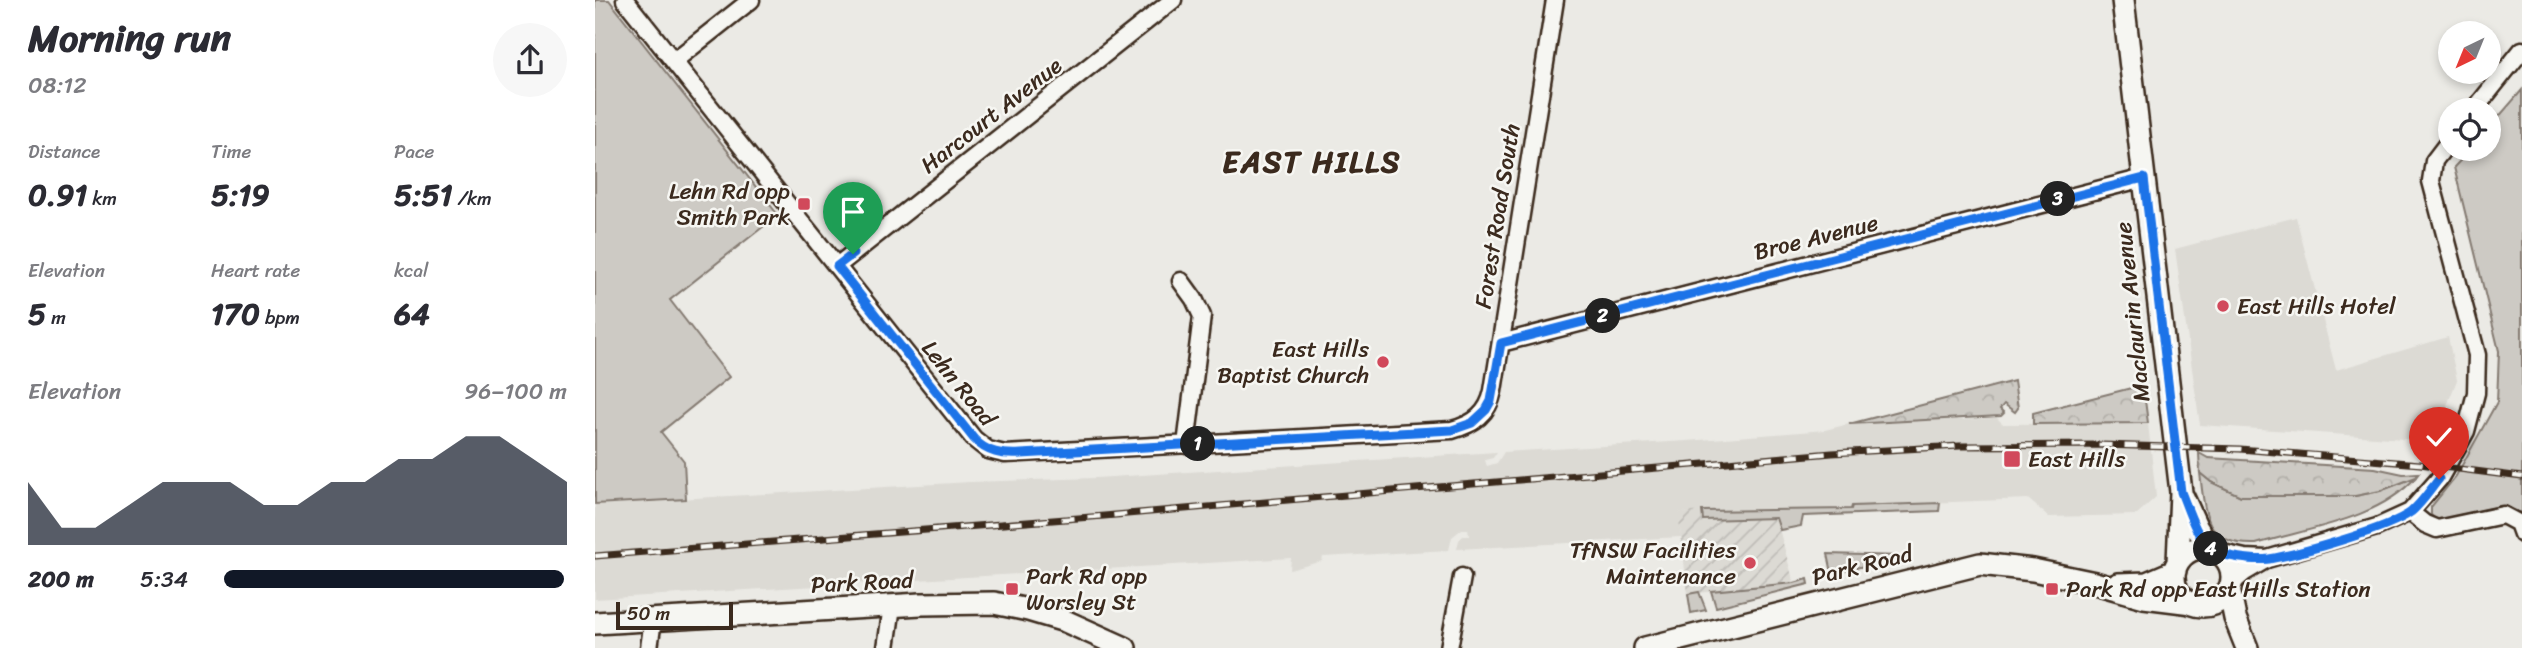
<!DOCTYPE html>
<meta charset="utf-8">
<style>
:root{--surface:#fff;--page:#f7f7f7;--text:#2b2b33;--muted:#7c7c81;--accent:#111827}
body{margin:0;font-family:Sriracha,sans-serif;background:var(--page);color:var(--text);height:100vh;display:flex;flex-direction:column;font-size:26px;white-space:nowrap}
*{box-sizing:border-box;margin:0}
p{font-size:23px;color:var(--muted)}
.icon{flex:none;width:38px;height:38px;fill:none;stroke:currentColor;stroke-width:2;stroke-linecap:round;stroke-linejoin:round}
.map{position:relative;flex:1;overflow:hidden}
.drawer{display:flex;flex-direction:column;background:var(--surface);width:595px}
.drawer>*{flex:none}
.needle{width:46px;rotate:223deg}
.buttons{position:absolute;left:1843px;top:21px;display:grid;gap:14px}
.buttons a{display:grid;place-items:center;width:63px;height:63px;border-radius:50%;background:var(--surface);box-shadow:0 4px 10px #0003;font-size:35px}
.scale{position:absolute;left:21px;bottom:18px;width:117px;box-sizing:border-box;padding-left:7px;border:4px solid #3b2a1e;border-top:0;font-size:19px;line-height:24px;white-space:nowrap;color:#3b2a1e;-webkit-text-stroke:5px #f6f6f2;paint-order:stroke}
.pin{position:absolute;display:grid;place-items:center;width:60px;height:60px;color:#fff;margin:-72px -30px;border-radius:50% 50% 50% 0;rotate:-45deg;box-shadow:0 0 7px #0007}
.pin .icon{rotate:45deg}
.km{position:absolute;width:35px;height:35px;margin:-18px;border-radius:50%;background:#222;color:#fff;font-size:19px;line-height:35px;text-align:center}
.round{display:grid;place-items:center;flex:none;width:74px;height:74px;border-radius:37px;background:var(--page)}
.headline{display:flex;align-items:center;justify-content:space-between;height:119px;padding:0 28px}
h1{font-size:38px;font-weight:700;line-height:52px}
.figures{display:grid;grid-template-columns:repeat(3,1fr);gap:10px;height:119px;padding:7px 28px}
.figures div{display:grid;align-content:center}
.figures b{font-size:30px;font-weight:700}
.figures small{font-size:19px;font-weight:400}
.figures p{font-size:19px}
.chart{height:196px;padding:14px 28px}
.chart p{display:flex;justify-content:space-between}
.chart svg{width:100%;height:126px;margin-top:7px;fill:var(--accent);opacity:.7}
ul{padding:0 28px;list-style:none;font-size:23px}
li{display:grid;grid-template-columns:112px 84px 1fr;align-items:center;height:52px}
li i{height:18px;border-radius:9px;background:var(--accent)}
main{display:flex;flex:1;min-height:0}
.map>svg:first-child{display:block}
</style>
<main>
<section class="drawer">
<div class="headline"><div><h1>Morning run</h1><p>08:12</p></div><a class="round"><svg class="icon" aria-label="share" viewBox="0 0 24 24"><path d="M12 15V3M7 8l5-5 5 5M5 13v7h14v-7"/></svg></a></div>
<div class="figures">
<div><p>Distance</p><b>0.91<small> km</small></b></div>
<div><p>Time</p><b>5:19</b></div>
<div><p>Pace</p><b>5:51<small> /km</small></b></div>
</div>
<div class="figures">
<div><p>Elevation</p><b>5<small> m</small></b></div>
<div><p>Heart rate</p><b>170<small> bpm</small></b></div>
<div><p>kcal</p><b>64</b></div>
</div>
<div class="chart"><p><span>Elevation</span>96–100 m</p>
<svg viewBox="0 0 160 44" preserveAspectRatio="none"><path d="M0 44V22L10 38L20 38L30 30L40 22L50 22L60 22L70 30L80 30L90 22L100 22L110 14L120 14L130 6L140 6L150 14L160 22V44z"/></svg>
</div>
<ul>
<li><b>200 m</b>5:34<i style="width:99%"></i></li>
</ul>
</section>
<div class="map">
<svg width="1927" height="648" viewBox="0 0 1927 648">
<defs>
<pattern id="industrial-furrows" width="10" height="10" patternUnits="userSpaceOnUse" patternTransform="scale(1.75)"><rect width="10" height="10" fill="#dcdad4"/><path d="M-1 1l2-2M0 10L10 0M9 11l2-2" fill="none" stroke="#bebbb6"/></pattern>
<pattern id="forest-crowns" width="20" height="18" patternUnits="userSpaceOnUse" patternTransform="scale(1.75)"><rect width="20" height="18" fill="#cdcac4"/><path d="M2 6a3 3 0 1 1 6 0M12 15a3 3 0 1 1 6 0" fill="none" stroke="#b1aea8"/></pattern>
</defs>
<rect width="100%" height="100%" fill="#ebeae5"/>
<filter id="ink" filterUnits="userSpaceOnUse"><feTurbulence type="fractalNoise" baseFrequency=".0143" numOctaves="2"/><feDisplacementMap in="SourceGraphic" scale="14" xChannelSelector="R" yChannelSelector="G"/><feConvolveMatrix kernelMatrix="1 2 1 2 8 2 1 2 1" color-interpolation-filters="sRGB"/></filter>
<g filter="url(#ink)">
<!-- built -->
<path fill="#dcdad4" d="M1701 217 1741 370 1853 337 1862 380 1838 441 1605 425 1580 249Z
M1362 417V420L1402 418 1408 424 1553 423 1561 497 1541 515 1454 517 1433 499 1257 506V509L1084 513 1086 537 862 549 864 540 868 536H874L873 529H867L857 537 854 550 728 557 727 561 695 570 696 558 0 599V504L375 482 501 478 902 452 898 458 890 460 892 466 902 463 909 452 1092 441 1230 430 1254 424Z"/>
<!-- industrial -->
<path fill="url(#industrial-furrows)" d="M1107 511 1108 520 1181 518 1199 583 1093 594 1083 513Z"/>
<!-- green -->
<path fill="#cdcac4" stroke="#847a71" stroke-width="2" d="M0 0H14L183 215 75 300 134 377 66 432 89 461 91 499 0 504Z
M1927 90V513L1906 506 1842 520 1836 515V507L1861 476 1902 402 1904 351 1859 167 1876 149H1894V128Z
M1605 473 1616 482 1646 496H1760L1785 491 1821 477C1783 520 1714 528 1661 544 1610 546 1610 514 1605 473Z
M1345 503 1344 511 1208 516 1206 526 1185 530 1181 518 1108 520 1107 511 1256 509 1257 506Z
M1233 554 1303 556 1297 560 1237 573Z
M1213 579 1214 584 1121 607 1116 591 1199 583Z
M1104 592 1111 610 1096 613 1093 594Z"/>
<!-- forest -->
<path fill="url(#forest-crowns)" stroke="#847a71" stroke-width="2" d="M1419 381 1423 408 1420 412 1409 404 1405 409 1409 413 1406 416 1254 424Z
M1548 385 1553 423 1438 424V413Z
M1604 453 1613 458 1780 468 1808 474 1824 473 1821 477 1785 491 1760 496H1646L1616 482 1605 473Z"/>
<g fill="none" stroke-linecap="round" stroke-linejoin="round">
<defs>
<path id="street" d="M30 0 379 439 393 450 410 454 857 430C879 424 893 414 898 391L960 0
M79 61 156 0
M1879 110 1927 50
M242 266 578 0
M586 281 599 299 607 316 591 445
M906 343 1549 178
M1815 512 1830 524 1842 529 1908 515 1923 523 1927 534
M1623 552 1650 558 1672 559
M1636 584 1650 572 1672 559 1782 527 1815 512 1844 479 1871 431 1881 393 1882 355 1836 181 1839 161 1855 140
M54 648 58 620
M291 648 297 606
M854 648 867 577"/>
<path id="secondary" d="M1528 0 1586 492 1583 562
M1588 497 1602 528 1615 548
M1579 577a29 29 0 1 1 58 0a29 29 0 1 1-58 0Z
M1523 584 1552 583 1580 571
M1634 589 1640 618 1652 648
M0 623 326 604 399 603 433 610 470 621 530 648
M1050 648 1385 564 1438 570 1500 583 1549 597 1597 603"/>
</defs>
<!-- street casing -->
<use href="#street" stroke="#3b2a1e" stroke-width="21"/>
<!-- secondary casing -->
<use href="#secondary" stroke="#3b2a1e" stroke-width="26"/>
<!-- street -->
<use href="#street" stroke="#f6f6f2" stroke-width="16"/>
<!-- secondary -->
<use href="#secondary" stroke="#f6f6f2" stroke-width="21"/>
<defs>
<path id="rail" d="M0 556 509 516 1237 453 1365 446 1506 445 1645 449 1825 464 1927 477"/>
</defs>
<!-- rail casing -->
<use href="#rail" stroke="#3b2a1e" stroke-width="7"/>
<!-- rail -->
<use href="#rail" stroke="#f6f6f2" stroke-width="4.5" stroke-dasharray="13" stroke-linecap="butt"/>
</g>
</g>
<g fill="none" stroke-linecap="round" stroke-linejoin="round" filter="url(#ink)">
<defs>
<path id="route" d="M258 254 242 266 379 439C392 453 407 455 426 454L857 430 877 423 891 410 896 401 906 343 1549 178 1586 492C1593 509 1601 537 1616 549 1627 557 1660 561 1674 559 1703 554 1793 529 1816 512 1827 503 1835 490 1844 479"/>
</defs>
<!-- route casing -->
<use href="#route" stroke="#fff" stroke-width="14"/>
<!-- route -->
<use href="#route" stroke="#1a73e8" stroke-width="9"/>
</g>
<!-- markers -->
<g fill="#d1495b" stroke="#f6f6f2" stroke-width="2.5">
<rect x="202" y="197" width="14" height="14" rx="3.5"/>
<circle cx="1628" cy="306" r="7"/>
<circle cx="788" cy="362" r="7"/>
<rect x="1408" y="450" width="18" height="18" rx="3.5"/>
<circle cx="1155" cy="563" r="7"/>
<rect x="410" y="582" width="14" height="14" rx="3.5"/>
<rect x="1450" y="582" width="14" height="14" rx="3.5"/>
</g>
<g text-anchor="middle" stroke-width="5" stroke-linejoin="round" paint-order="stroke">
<!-- street labels -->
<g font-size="23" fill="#3b2a1e" stroke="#f6f6f2">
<text transform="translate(396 115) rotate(-38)" y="8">Harcourt Avenue</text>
<text transform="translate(902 216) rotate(-81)" y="8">Forest Road South</text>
<text transform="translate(1221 237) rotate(-14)" y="8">Broe Avenue</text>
<text transform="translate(1537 312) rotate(-96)" y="8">Maclaurin Avenue</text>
<text transform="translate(364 383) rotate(51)" y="8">Lehn Road</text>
<text transform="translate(1267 565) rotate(-14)" y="8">Park Road</text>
<text transform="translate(267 582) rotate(-3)" y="8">Park Road</text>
</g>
<!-- poi labels -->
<g font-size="23" fill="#3b2a1e" stroke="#f6f6f2" text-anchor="start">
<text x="195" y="199" text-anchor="end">Lehn Rd opp<tspan x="195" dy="26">Smith Park</tspan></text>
<text x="1642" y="314">East Hills Hotel</text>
<text x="774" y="357" text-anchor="end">East Hills<tspan x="774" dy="26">Baptist Church</tspan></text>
<text x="1433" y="467">East Hills</text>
<text x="1141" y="558" text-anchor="end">TfNSW Facilities<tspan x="1141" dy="26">Maintenance</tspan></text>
<text x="431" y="584">Park Rd opp<tspan x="431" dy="26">Worsley St</tspan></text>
<text x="1471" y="597">Park Rd opp East Hills Station</text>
</g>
<!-- district labels -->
<g font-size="30" font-weight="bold" letter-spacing="2" fill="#3b2a1e" stroke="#f6f6f2">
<text x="717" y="172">EAST HILLS</text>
</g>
</g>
</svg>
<div class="buttons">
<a><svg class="needle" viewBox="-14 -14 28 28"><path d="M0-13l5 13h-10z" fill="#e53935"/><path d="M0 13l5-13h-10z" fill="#7c7c81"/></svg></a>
<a><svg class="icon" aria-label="locate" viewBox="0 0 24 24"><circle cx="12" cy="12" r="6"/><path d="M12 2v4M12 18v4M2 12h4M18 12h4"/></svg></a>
</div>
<div class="scale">50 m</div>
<div class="pin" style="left:258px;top:254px;background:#1e9e55"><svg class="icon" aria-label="arrive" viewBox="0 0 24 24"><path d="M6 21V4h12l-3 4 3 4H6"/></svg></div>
<div class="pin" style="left:1844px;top:479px;background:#d93025"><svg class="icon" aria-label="check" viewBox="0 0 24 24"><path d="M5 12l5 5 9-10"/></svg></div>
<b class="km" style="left:603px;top:444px">1</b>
<b class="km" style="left:1008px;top:316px">2</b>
<b class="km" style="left:1463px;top:199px">3</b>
<b class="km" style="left:1616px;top:549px">4</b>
</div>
</main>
